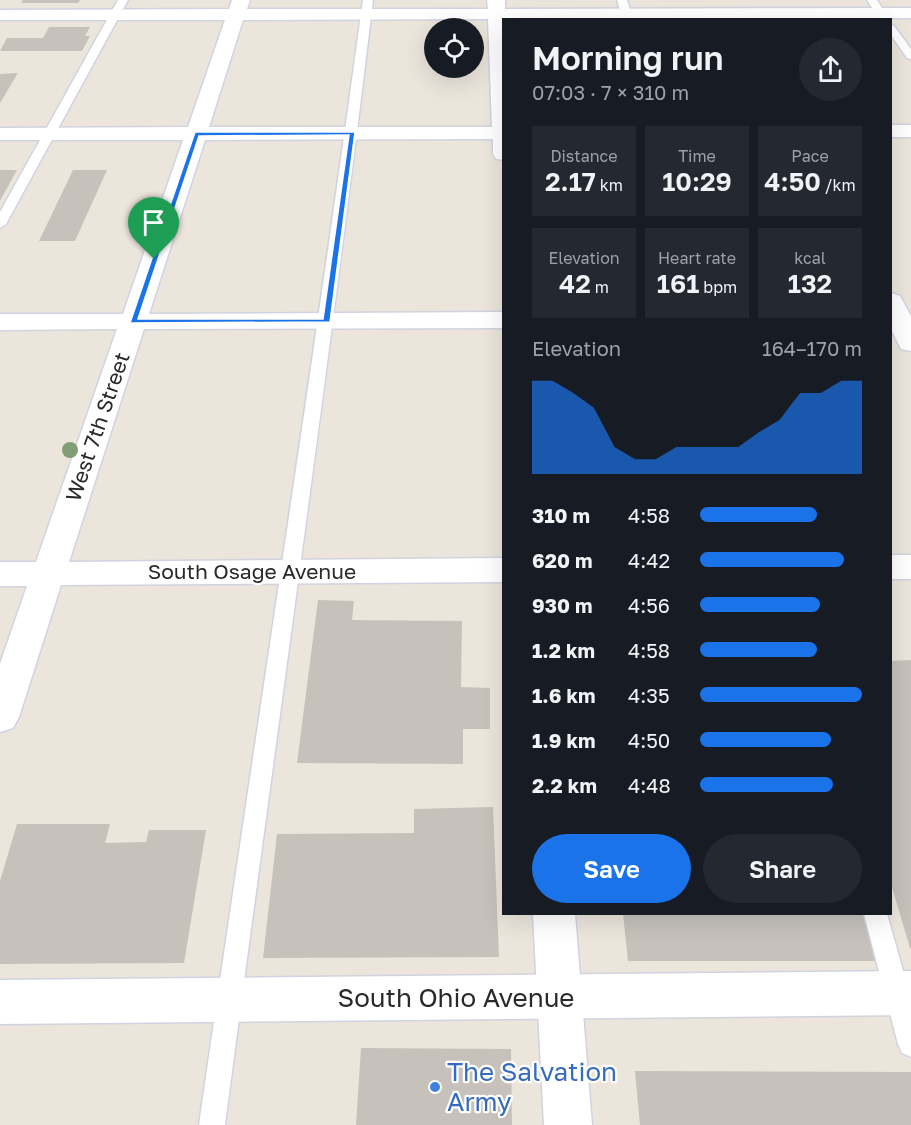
<!DOCTYPE html>
<meta charset="utf-8">
<style>
:root{--surface:#171b24;--page:#242831;--text:#f1f3f6;--muted:#9ea1a6;--accent:#1a73e8}
body{margin:0;font-family:"Golos Text",sans-serif;background:var(--page);color:var(--text);height:100vh;display:flex;flex-direction:column;font-size:22px;white-space:nowrap}
*{box-sizing:border-box;margin:0}
p{font-size:20px;color:var(--muted)}
.icon{flex:none;width:33px;height:33px;fill:none;stroke:currentColor;stroke-width:2;stroke-linecap:round;stroke-linejoin:round}
.map{position:relative;flex:1;overflow:hidden}
.details{position:absolute;left:502px;top:18px;width:390px;height:897px;display:flex;flex-direction:column;background:var(--surface);border-radius:0px;box-shadow:0 6px 24px #0002}
.details>*{flex:none}
.fabs{position:absolute;left:424px;top:18px;display:grid;gap:12px}
.fabs a{display:grid;place-items:center;width:60px;height:60px;border-radius:50%;background:var(--surface);box-shadow:0 6px 24px #0002;font-size:30px}
.pin{position:absolute;display:grid;place-items:center;width:51px;height:51px;color:#fff;margin:-62px -26px;border-radius:50% 50% 50% 0;rotate:-45deg;box-shadow:0 0 6px #0007}
.pin .icon{rotate:45deg}
.round{display:grid;place-items:center;flex:none;width:63px;height:63px;border-radius:32px;background:var(--page)}
.summary{display:flex;align-items:center;justify-content:space-between;height:102px;padding:0 30px}
h1{font-size:33px;font-weight:600;line-height:45px}
.stats{display:grid;grid-template-columns:repeat(3,1fr);gap:9px;height:102px;padding:6px 30px}
.stats div{display:grid;align-content:center;border-radius:0px;background:var(--page);text-align:center}
.stats b{font-size:26px;font-weight:600}
.stats small{font-size:16px;font-weight:400}
.stats p{font-size:16px}
.chart{height:168px;padding:12px 30px}
.chart p{display:flex;justify-content:space-between}
.chart svg{width:100%;height:108px;margin-top:6px;fill:var(--accent);opacity:.7}
.primary-button{display:flex;gap:12px;margin-top:auto;padding:12px 30px}
.primary-button a{flex:1;height:69px;border-radius:36px;background:var(--accent);color:#fff;font-size:24px;font-weight:600;line-height:69px;text-align:center}
.primary-button a+a{background:var(--page);color:var(--text)}
ul{padding:0 30px;list-style:none;font-size:20px}
li{display:grid;grid-template-columns:96px 72px 1fr;align-items:center;height:45px}
li i{height:15px;border-radius:8px;background:var(--accent)}
.map>svg:first-child{display:block}
</style>
<div class="map">
<svg width="911" height="1125" viewBox="0 0 911 1125">
<rect width="100%" height="100%" fill="#ebe5dc"/>
<!-- building -->
<path fill="#c6c2bb" d="M23 0H80L78 3H21Z
M49 27H90L85 36H90L82 51H0L7 38H43Z
M18 73 0 103V74Z
M0 170H17L0 201Z
M73 170H107L75 241H39Z
M318 600 354 601 352 620 462 621 461 687 490 688V729H463V764L297 763Z
M911 660V948H910L891 884V661Z
M493 807 499 957 263 958 277 834 414 833V809Z
M17 824H110L105 843 146 842 149 830H206L184 963 0 964V881Z
M623 914H865L877 961H628Z
M361 1048 511 1049 512 1125H356Z
M635 1071 911 1072V1125H640Z"/>
<g fill="none" stroke-linecap="round" stroke-linejoin="round">
<defs>
<path id="lane" d="M118 0H128L6 224 0 228V212Z
M363 0H373C328 376 274 750 225 1125H199C253 750 312 376 363 0Z
M617 0H627L633 20H623Z
M867 0H877L890 20H880Z
M891 25 894 26 911 49V59L907 58 891 35Z
M864 914H887L911 999V1057L902 1053 898 1044Z"/>
<path id="street" d="M232 0H250L247 9H488L487 0H505V9L911 8V18L504 20V160L496 159 493 154V139L205 140 149 314 504 312V328L144 329 69 562 504 558V582L61 585 19 717 13 728 0 732V664L27 586H0V562H36L117 329 0 330V314H123L183 140H0V128L188 127 225 20H0V10L229 9ZM488 19 492 127H209L243 20Z
M891 125H911V137H891Z
M891 293 900 296 911 316V351L901 349 891 329Z
M891 555H911V579H891Z
M533 914H575L592 1125H544Z"/>
<path id="secondary" d="M911 971V1015L0 1024V980Z"/>
</defs>
<!-- lane casing -->
<use href="#lane" stroke="#d1d3e1" stroke-width="3"/>
<!-- street casing -->
<use href="#street" stroke="#d1d3e1" stroke-width="3"/>
<!-- secondary casing -->
<use href="#secondary" stroke="#d1d3e1" stroke-width="3"/>
<!-- lane -->
<use href="#lane" fill="#fff" fill-rule="evenodd"/>
<!-- street -->
<use href="#street" fill="#fff" fill-rule="evenodd"/>
<!-- secondary -->
<use href="#secondary" fill="#fff" fill-rule="evenodd"/>
</g>
<!-- trees -->
<circle fill="#809d73" cx="70" cy="450" r="8"/>
<!-- route -->
<path fill="#1a73e8" stroke="#fff" stroke-width="1.5" fill-rule="evenodd" d="M195 132H355L330 322 130 323ZM349 135 323 319H138L199 136Z"/>
<!-- markers -->
<circle fill="#3f7fe0" stroke="#fff" stroke-width="2" cx="435" cy="1087" r="6"/>
<g text-anchor="middle" stroke-width="4.5" stroke-linejoin="round" paint-order="stroke">
<!-- street labels -->
<g font-size="21" fill="#292929" stroke="#fff">
<text transform="translate(98 427) rotate(-71)" y="7">West 7th Street</text>
<text x="252" y="579">South Osage Avenue</text>
</g>
<!-- near-street labels -->
<g font-size="26" fill="#292929" stroke="#fff">
<text x="456" y="1007">South Ohio Avenue</text>
</g>
<!-- near-shop labels -->
<g font-size="26" fill="#366cbe" stroke="#fff" text-anchor="start">
<text x="447" y="1081">The Salvation<tspan x="447" dy="30">Army</tspan></text>
</g>
</g>
</svg>
<div class="fabs">
<a><svg class="icon" aria-label="locate" viewBox="0 0 24 24"><circle cx="12" cy="12" r="6"/><path d="M12 2v4M12 18v4M2 12h4M18 12h4"/></svg></a>
</div>
<div class="pin" style="left:154px;top:259px;background:#1e9e55"><svg class="icon" aria-label="arrive" viewBox="0 0 24 24"><path d="M6 21V4h12l-3 4 3 4H6"/></svg></div>
<section class="details">
<div class="summary"><div><h1>Morning run</h1><p>07:03 · 7 × 310 m</p></div><a class="round"><svg class="icon" aria-label="share" viewBox="0 0 24 24"><path d="M12 15V3M7 8l5-5 5 5M5 13v7h14v-7"/></svg></a></div>
<div class="stats">
<div><p>Distance</p><b>2.17<small> km</small></b></div>
<div><p>Time</p><b>10:29</b></div>
<div><p>Pace</p><b>4:50<small> /km</small></b></div>
</div>
<div class="stats">
<div><p>Elevation</p><b>42<small> m</small></b></div>
<div><p>Heart rate</p><b>161<small> bpm</small></b></div>
<div><p>kcal</p><b>132</b></div>
</div>
<div class="chart"><p><span>Elevation</span>164–170 m</p>
<svg viewBox="0 0 160 44" preserveAspectRatio="none"><path d="M0 44V6L10 6L20 11L30 17L40 33L50 38L60 38L70 33L80 33L90 33L100 33L110 27L120 22L130 11L140 11L150 6L160 6V44z"/></svg>
</div>
<ul>
<li><b>310 m</b>4:58<i style="width:72%"></i></li>
<li><b>620 m</b>4:42<i style="width:89%"></i></li>
<li><b>930 m</b>4:56<i style="width:74%"></i></li>
<li><b>1.2 km</b>4:58<i style="width:72%"></i></li>
<li><b>1.6 km</b>4:35<i style="width:100%"></i></li>
<li><b>1.9 km</b>4:50<i style="width:81%"></i></li>
<li><b>2.2 km</b>4:48<i style="width:82%"></i></li>
</ul>
<div class="primary-button"><a>Save</a><a>Share</a></div>
</section>
</div>
